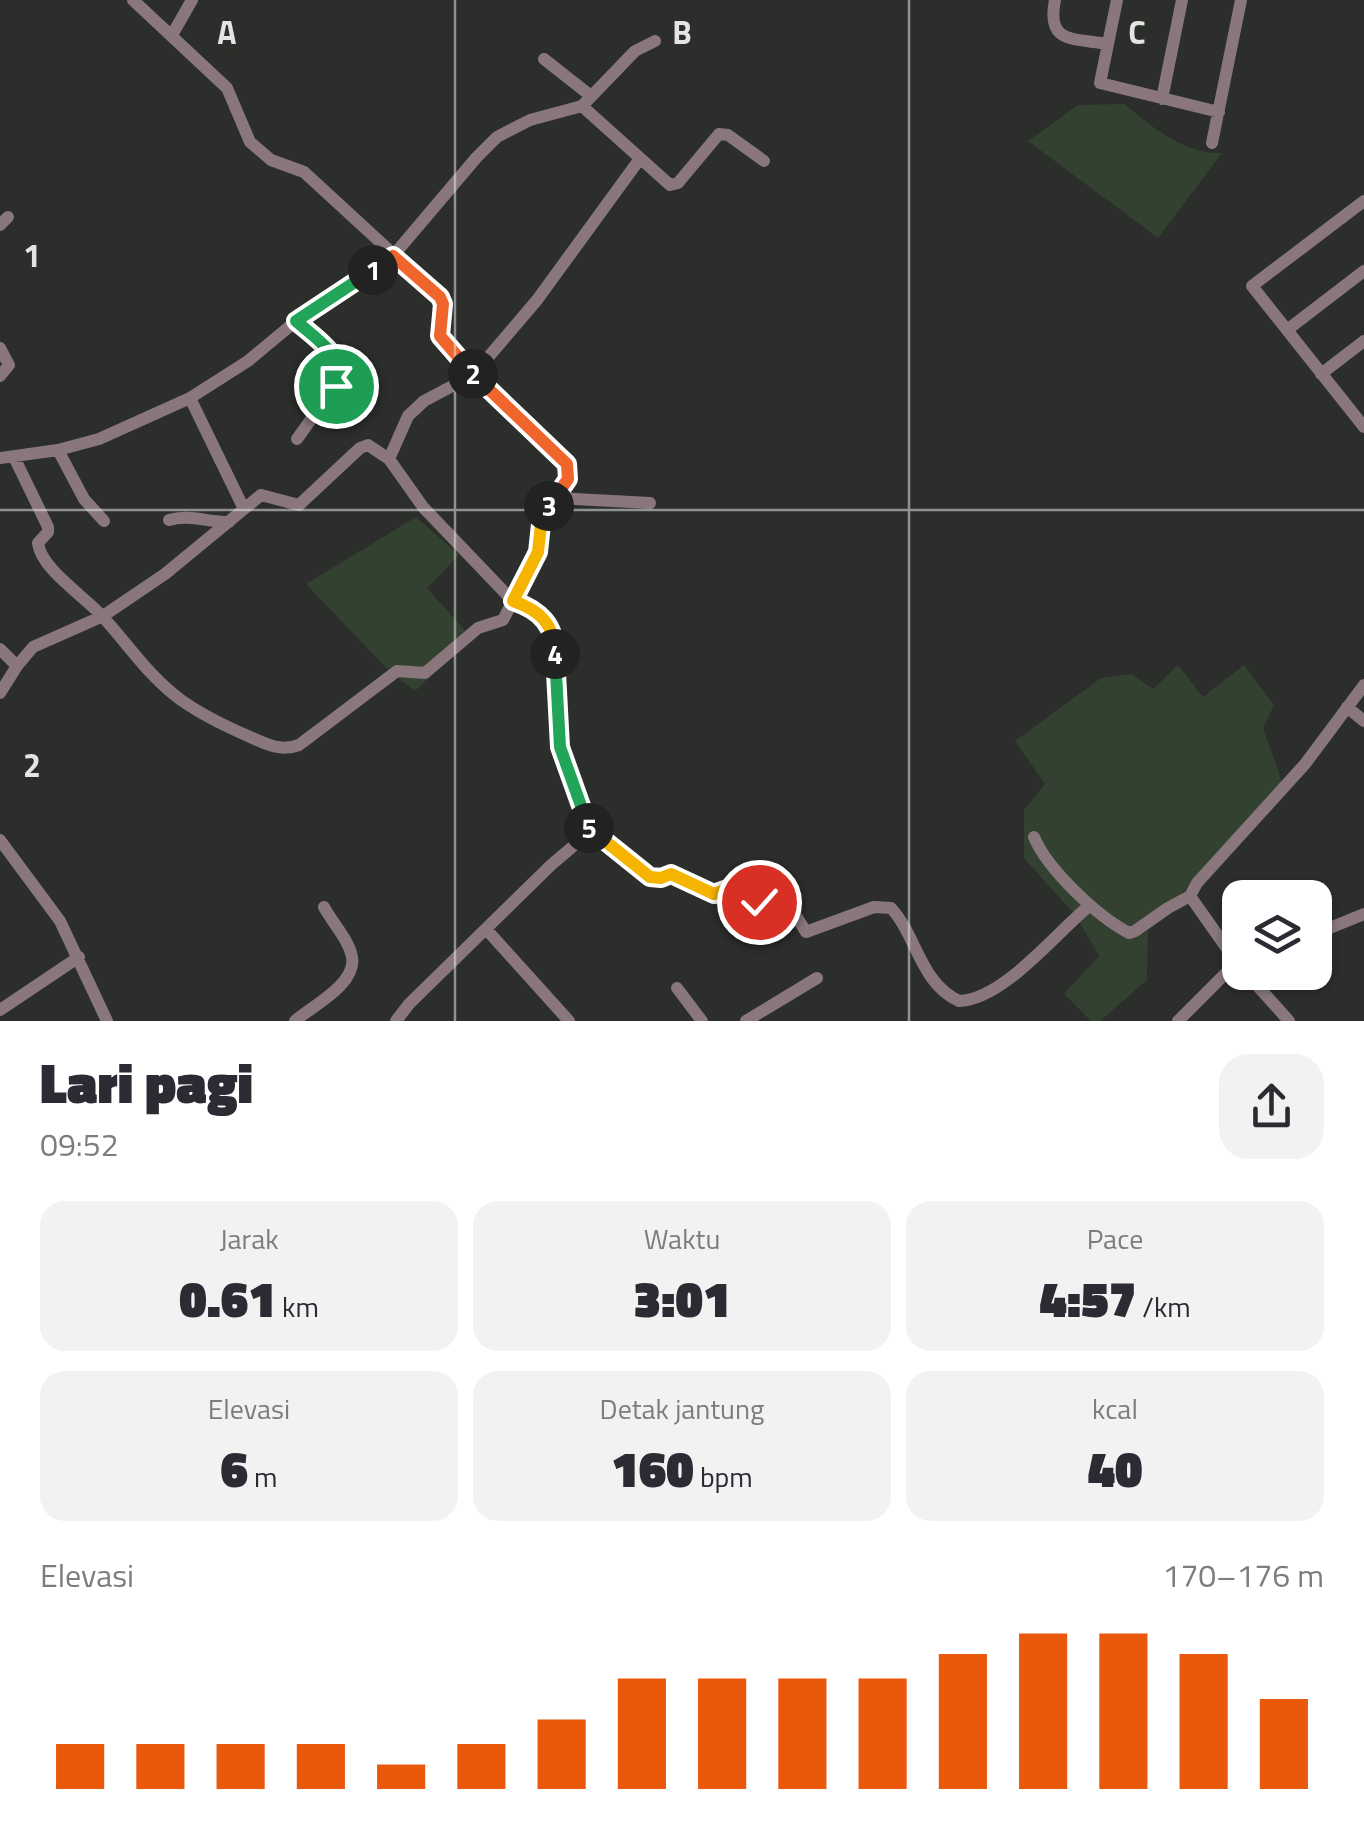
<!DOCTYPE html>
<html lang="id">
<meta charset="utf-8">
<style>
:root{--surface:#fff;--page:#f2f2f3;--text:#2b2b33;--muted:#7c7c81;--accent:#ea580c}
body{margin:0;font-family:"Titillium Web",sans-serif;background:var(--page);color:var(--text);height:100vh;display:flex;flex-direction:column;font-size:38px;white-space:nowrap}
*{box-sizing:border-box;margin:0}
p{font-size:32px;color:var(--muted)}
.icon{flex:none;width:55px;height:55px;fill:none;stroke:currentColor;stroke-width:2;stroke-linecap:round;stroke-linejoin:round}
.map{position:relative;height:1021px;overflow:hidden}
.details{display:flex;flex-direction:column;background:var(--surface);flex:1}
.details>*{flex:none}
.controls{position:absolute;left:1222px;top:880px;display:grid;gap:20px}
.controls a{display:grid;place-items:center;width:110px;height:110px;border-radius:20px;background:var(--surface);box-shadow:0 2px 8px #0004;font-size:50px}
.pin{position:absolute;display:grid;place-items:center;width:85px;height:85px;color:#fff;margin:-42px;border:5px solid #fff;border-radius:50%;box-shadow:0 2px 10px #0007}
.km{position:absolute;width:50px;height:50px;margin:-25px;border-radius:50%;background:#222;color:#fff;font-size:28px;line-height:50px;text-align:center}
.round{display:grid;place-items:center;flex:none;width:105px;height:105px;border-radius:30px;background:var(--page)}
.overview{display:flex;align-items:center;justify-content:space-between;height:170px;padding:0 40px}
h1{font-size:55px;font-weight:800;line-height:75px}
.figures{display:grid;grid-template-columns:repeat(3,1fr);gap:15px;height:170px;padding:10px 40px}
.figures div{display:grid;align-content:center;border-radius:25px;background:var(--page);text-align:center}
.figures b{font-size:50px;font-weight:800}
.figures small{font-size:28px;font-weight:400}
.figures p{font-size:28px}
.chart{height:280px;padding:20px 40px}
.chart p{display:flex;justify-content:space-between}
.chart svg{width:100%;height:180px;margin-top:10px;stroke:var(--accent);stroke-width:6}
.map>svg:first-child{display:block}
</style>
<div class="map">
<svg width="1364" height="1021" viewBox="0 0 1364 1021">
<rect width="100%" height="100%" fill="#2b2e2a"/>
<!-- green -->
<path fill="#334131" d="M1124 104C1153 127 1183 154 1222 153L1158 238 1028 141 1078 105Z
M416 517 459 555 427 588 471 637 415 691 389 671 306 584Z
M1178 665 1203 697 1244 665 1274 705 1263 728 1284 787 1148 929 1147 980 1100 1021H1091L1064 994 1099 956 1076 916 1024 858V810L1045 784 1015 741 1101 678 1131 674 1153 689Z"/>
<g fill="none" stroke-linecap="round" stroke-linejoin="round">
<!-- minor -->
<path stroke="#89777d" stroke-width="12" d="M1055 0C1046 44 1073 38 1108 44
M1117 0 1100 83 1219 112
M172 35 192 0
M544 59 591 96
M1162 99 1182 0
M582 106 670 185 678 183 719 134 728 135 764 161
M1212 143 1241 0
M1364 201 1252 286 1364 427
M0 225 8 217
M296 321C313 337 337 353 342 376L297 439
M1287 330 1364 271
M0 348 9 365 0 376
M1321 374 1364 341
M190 398 244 509
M58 450 84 499 104 521
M14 457 48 527V532L38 543C41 569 83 595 102 616 128 644 149 677 181 700 202 715 225 726 248 736 266 744 280 752 299 745L397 671 425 673 478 628 503 620 538 553 542 515 568 479 569 469 564 459C540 436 448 359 440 335 435 322 446 310 440 297L304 172 271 160 250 142 227 88 133 0
M0 458 58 450 99 439 190 398 248 361 296 321 393 256 476 158 497 137 530 120 582 106 635 51 655 41
M389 459 408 416 424 401 473 375 537 300 639 160
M556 498 650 503
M169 520C188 514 208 522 229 522
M0 649 17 666
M0 693 17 666 33 647 103 616 165 574 261 495 299 505 360 448 368 445 389 459 423 507 513 601 538 612 553 631 560 747 590 832 551 865 409 1004 396 1021
M1347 707 1364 721
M590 832 650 877 661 879 671 874 714 894 741 884 768 910 791 908 806 932 874 907 891 908C917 936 920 983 959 1001 1003 1000 1056 933 1089 906
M1034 837C1048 870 1097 916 1129 933L1135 931 1168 908 1190 896 1197 883 1305 764 1364 685
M0 840 60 921 107 1021
M1190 896 1240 967
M486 929 569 1021
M1315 934 1364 914
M1245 972 1289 1021
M677 988 702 1021
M0 1010 79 957
M295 1021C312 1006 357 984 352 957 349 940 332 922 324 907
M746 1021 817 978
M1178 1021 1230 969 1240 964"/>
</g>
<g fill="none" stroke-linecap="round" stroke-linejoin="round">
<defs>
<path id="split-1" d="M336 386C352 361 314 337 296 321L373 270"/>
<path id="split-2" d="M373 270 393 256 440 297 443 304 440 336 473 374"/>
<path id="split-3" d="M473 374 567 464 568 479 549 506"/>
<path id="split-4" d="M549 506 542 515 538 552 513 601C540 610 555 625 555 654"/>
<path id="split-5" d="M555 654 560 747 589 828"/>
<path id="split-6" d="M589 828 650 877 661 878 671 874 714 894 741 884 759 902"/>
</defs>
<!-- split-1 casing -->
<use href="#split-1" stroke="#fff" stroke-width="20"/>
<!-- split-2 casing -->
<use href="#split-2" stroke="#fff" stroke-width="20"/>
<!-- split-3 casing -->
<use href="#split-3" stroke="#fff" stroke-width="20"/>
<!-- split-4 casing -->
<use href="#split-4" stroke="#fff" stroke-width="20"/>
<!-- split-5 casing -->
<use href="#split-5" stroke="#fff" stroke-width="20"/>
<!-- split-6 casing -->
<use href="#split-6" stroke="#fff" stroke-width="20"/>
<!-- split-1 -->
<use href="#split-1" stroke="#22a559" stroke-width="12"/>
<!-- split-2 -->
<use href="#split-2" stroke="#f0652b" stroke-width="12"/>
<!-- split-3 -->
<use href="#split-3" stroke="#f0652b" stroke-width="12"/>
<!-- split-4 -->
<use href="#split-4" stroke="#f5b400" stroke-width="12"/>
<!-- split-5 -->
<use href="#split-5" stroke="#22a559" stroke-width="12"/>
<!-- split-6 -->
<use href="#split-6" stroke="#f5b400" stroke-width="12"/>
</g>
<!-- grid -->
<path fill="none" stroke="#e3e5e3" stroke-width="2.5" stroke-opacity="0.55" d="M455 0V1021M909 0V1021M0 510H1364"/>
<g font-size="32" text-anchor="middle" font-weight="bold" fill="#e3e5e3" stroke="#2b2e2a" stroke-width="10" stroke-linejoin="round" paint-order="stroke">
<text x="227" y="44">A</text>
<text x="682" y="44">B</text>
<text x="1137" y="44">C</text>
<text x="32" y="267">1</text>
<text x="32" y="777">2</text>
</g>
</svg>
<div class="controls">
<a><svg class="icon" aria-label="layers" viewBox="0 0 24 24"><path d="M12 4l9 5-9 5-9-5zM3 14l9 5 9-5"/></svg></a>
</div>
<div class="pin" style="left:336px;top:386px;background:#1e9e55"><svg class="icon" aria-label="arrive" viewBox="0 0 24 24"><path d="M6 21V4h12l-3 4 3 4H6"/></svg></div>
<div class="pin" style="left:759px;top:902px;background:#d93025"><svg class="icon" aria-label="check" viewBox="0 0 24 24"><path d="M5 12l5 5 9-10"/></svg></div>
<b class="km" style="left:373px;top:270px">1</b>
<b class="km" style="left:473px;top:374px">2</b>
<b class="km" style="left:549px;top:506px">3</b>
<b class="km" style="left:555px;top:654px">4</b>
<b class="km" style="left:589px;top:828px">5</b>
</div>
<section class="details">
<div class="overview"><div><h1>Lari pagi</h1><p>09:52</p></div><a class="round"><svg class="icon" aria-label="share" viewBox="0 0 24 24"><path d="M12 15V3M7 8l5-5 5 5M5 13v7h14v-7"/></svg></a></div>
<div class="figures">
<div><p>Jarak</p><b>0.61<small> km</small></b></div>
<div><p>Waktu</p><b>3:01</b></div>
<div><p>Pace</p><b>4:57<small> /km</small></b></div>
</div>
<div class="figures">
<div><p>Elevasi</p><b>6<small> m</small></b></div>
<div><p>Detak jantung</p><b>160<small> bpm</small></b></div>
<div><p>kcal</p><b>40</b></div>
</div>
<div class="chart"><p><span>Elevasi</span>170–176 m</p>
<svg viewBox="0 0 160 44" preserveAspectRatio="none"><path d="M5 44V33M15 44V33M25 44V33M35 44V33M45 44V38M55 44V33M65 44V27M75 44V17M85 44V17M95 44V17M105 44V17M115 44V11M125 44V6M135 44V6M145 44V11M155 44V22"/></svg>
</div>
</section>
